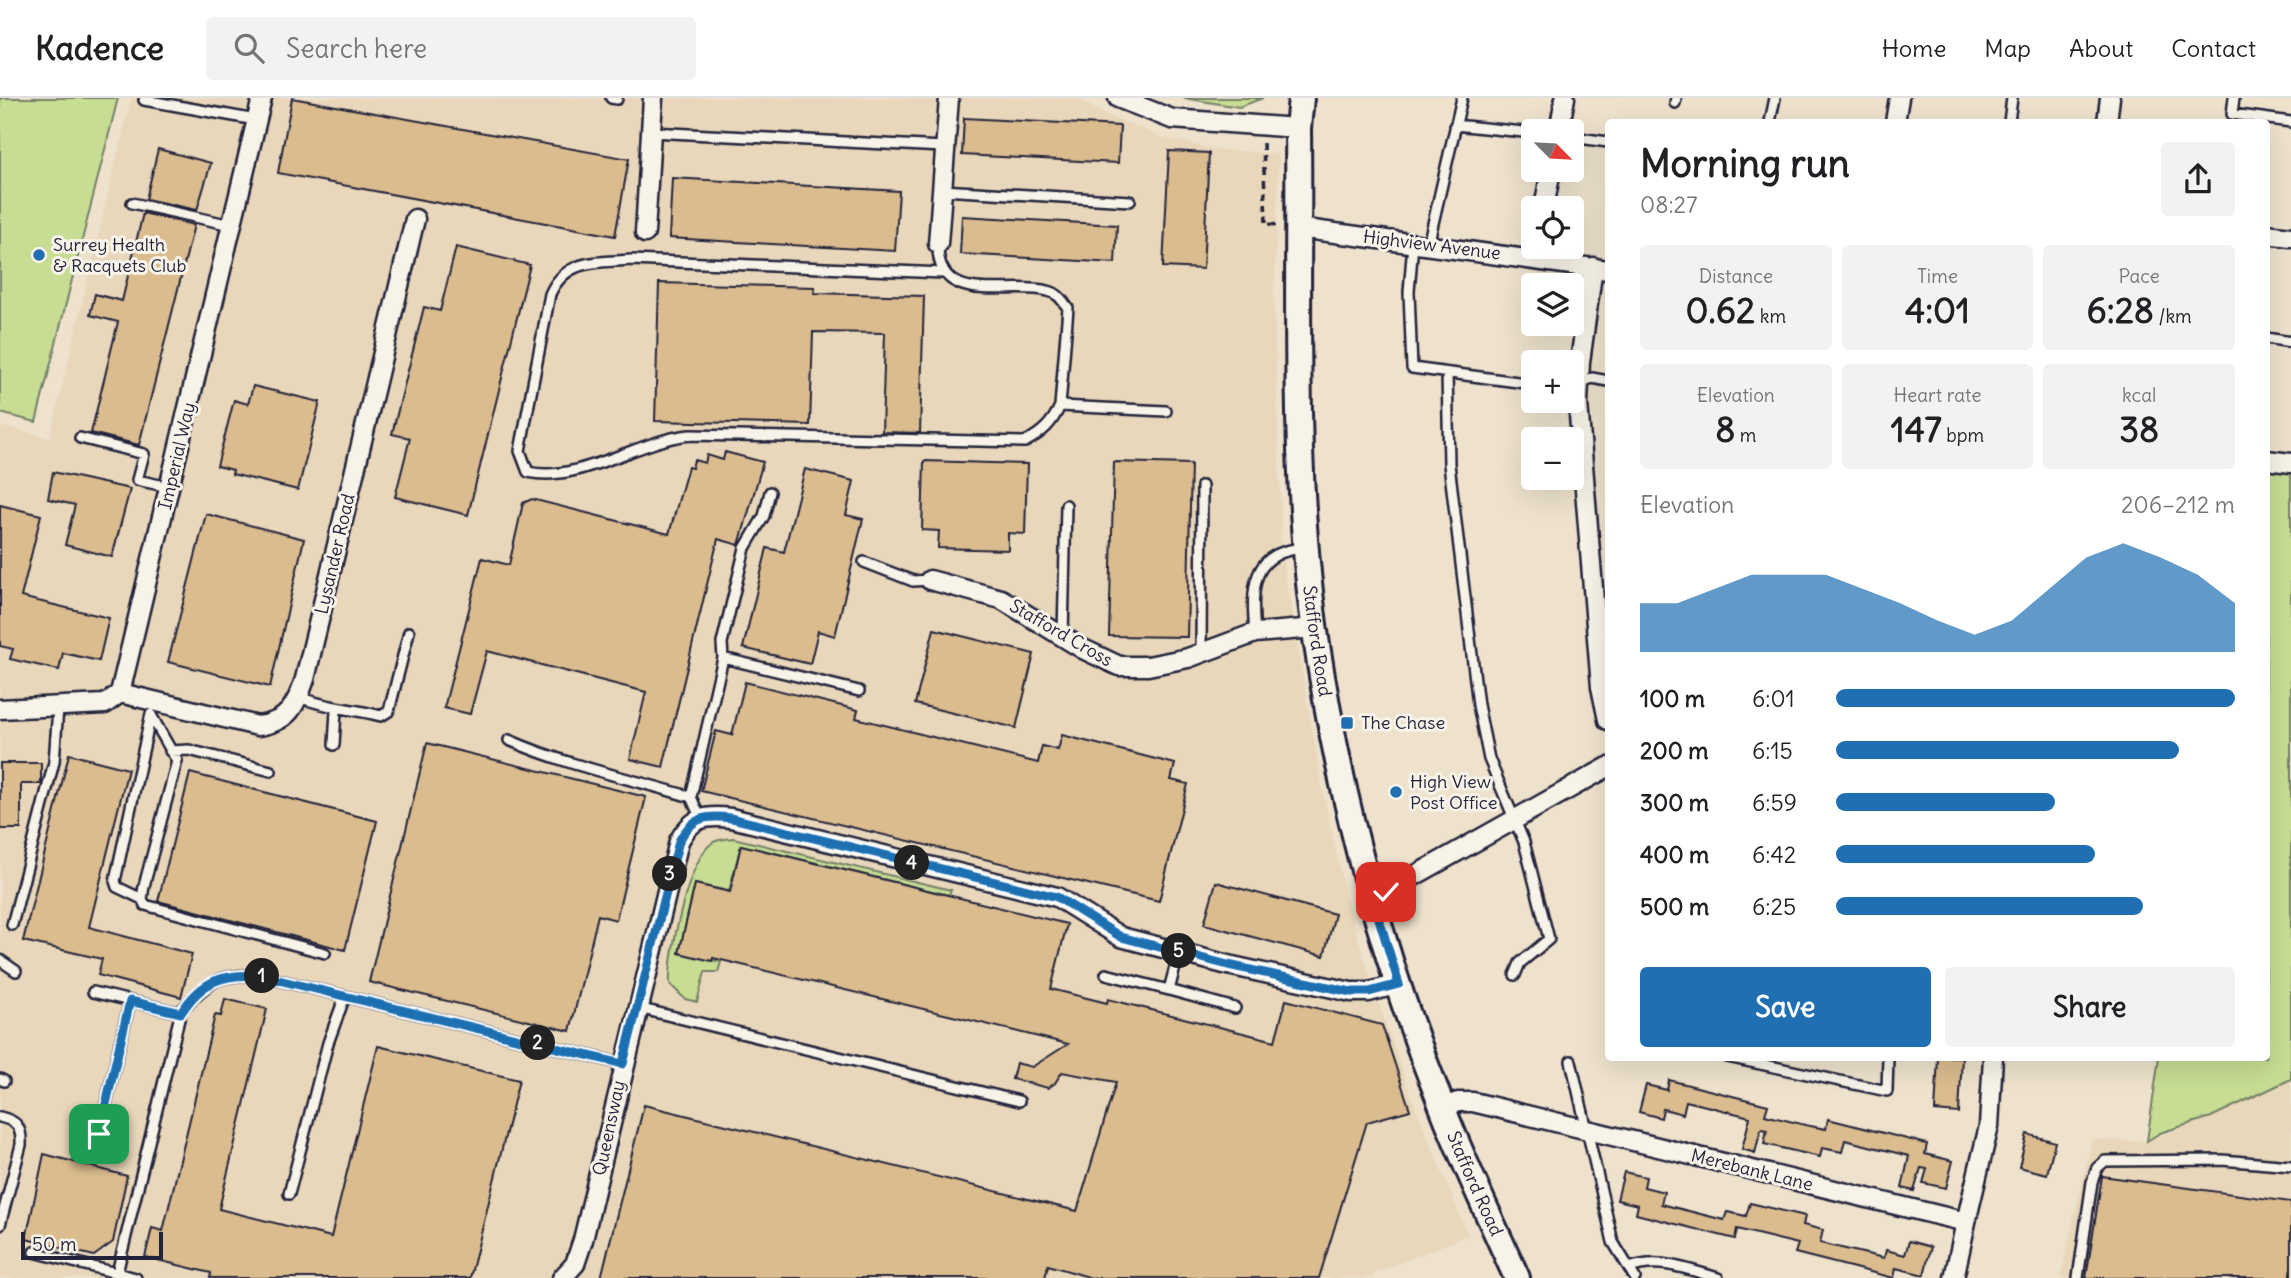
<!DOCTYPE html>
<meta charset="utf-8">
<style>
:root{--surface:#fff;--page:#f2f2f2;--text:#202124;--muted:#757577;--line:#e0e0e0;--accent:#1f6fb2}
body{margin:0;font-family:Delius,sans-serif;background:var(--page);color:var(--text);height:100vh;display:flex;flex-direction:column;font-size:26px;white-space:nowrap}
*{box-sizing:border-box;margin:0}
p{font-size:23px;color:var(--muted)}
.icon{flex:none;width:38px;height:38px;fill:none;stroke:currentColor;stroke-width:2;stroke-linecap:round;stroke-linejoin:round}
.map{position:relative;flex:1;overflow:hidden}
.details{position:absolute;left:1605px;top:21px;width:665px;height:942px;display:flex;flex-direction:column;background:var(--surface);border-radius:7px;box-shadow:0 7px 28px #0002}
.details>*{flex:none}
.needle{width:46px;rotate:114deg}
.buttons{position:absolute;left:1521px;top:21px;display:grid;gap:14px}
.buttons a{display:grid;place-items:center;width:63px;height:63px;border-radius:7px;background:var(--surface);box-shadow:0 7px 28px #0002;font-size:35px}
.scale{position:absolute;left:21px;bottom:18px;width:142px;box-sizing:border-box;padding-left:7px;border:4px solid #22223b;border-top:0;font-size:19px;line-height:24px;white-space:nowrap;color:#22223b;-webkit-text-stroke:5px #f7f3e8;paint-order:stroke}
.pin{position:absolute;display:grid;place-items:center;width:60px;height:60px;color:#fff;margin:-30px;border-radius:14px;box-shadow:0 4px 10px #0006}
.km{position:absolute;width:35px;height:35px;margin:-18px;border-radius:50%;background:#222;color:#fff;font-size:19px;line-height:35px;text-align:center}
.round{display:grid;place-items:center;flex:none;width:74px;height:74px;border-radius:7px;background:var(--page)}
.summary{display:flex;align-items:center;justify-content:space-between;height:119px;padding:0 35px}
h1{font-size:38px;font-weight:700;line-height:52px}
.metrics{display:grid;grid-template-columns:repeat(3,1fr);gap:10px;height:119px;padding:7px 35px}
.metrics div{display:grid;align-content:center;border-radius:7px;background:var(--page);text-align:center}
.metrics b{font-size:35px;font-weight:700}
.metrics small{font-size:19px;font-weight:400}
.metrics p{font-size:19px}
.chart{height:196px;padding:14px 35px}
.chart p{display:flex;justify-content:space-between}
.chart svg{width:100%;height:126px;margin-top:7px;fill:var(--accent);opacity:.7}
.primary-button{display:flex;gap:14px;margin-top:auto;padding:14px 35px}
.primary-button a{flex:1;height:80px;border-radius:7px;background:var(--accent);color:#fff;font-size:28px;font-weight:700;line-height:80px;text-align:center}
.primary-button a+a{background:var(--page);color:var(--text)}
ul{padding:0 35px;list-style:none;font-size:23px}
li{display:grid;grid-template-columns:112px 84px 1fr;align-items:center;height:52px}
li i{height:18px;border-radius:9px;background:var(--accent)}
header{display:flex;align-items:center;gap:42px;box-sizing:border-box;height:98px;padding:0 35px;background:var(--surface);border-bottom:2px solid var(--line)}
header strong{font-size:33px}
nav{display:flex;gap:38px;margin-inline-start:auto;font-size:24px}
.search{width:490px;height:63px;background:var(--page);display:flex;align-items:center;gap:18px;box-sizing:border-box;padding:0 24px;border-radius:7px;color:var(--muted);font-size:26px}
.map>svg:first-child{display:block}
</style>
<header>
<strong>Kadence</strong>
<div class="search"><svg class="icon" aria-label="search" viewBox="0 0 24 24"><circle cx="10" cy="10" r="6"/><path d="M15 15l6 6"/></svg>Search here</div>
<nav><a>Home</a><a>Map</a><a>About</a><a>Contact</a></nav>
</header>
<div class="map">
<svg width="2291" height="1180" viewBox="0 0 2291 1180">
<rect width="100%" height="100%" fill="#eee2cd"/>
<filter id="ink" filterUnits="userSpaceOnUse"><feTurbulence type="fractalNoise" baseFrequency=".0143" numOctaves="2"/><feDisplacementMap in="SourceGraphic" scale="14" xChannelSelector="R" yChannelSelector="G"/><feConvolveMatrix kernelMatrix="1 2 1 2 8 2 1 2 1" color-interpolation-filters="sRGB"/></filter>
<g filter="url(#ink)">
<!-- built -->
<path fill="#e8d7ba" d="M131 0H1076L1102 15 1164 40 1214 51 1279 56 1274 202 1282 458 1322 689 1346 800 1374 892 1413 1003 1468 1137 1374 1175V1180H0V328L50 340Z
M2291 981V1180H2060L2092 1042 2147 1043 2211 1019Z"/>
<!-- green -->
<path fill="#c6dd93" stroke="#748067" stroke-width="2" d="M0 0H118L36 324 0 315Z
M1183 0H1263L1239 9Z
M2266 362 2291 365V981L2211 1019 2160 1035 2147 1043 2159 959H2266Z
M733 740 951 792 949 797 741 747 729 793 695 786 679 855 721 864 718 874H705L697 904 685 901 670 886C668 859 688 762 712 745 718 741 726 741 733 740Z"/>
<!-- building -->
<path fill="#dabc8e" stroke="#22223b" stroke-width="2" d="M292 0 629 61 615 138 278 75Z
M964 20 1120 28 1118 65 962 57Z
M158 51 211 65 197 112 146 101Z
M1169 53 1209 55 1203 171 1163 169Z
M672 80 899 93 895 153 669 140Z
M143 115 194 127 139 347 91 335 118 224 90 217 95 196 122 203Z
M962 118 1117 127 1115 165 960 156Z
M456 149 530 167 468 417 395 399 410 340 392 336 424 209 440 213Z
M659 185 815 189 814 195 924 198 920 335 882 334 885 235 813 234 810 327 655 323Z
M253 288 320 304 298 392 232 376 233 372 217 368 234 302 248 306Z
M725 354 763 364 739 447 718 441 663 669 630 661 646 594 487 553 470 616 444 610 482 460 509 467 523 405 532 401 669 436 688 369 692 370 694 362 705 365 707 357 723 362Z
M924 363 1027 366 1025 436 1008 435V452L938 450 939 433 922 432Z
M1114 364 1191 366 1187 539 1109 538Z
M805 371 854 383 846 417 863 421 835 538 818 533 810 566 743 550 767 450 784 454Z
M53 374 130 391 112 459 65 447 75 407 48 401Z
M0 407 41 417 21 499 109 520 99 563 63 555 59 572 10 561 13 551 0 548Z
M206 416 304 441 270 589 168 564Z
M934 531 1034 556 1016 630 915 606Z
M745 584 858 612 856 620 1038 665 1042 648 1058 652 1062 637 1175 666 1171 682 1188 686 1159 803 701 693 716 633 732 637Z
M427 645 646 699 616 822 598 817 570 933 369 884Z
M69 656 128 671 89 829 192 856 181 899 98 877 102 861 23 843Z
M0 665H41V686H21V731H0Z
M190 675 377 723 345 852 158 803Z
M741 747 1067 826 1051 891 1107 905 1108 901 1275 943 1286 902 1382 927 1410 1012 1367 1024 1319 1180H1092L1048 1167 1045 1180H601L644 1007 1077 1113 1116 984 1062 974 1055 985 1048 990 1012 981 1016 965 1032 969 1068 946 713 860 712 863 679 855 695 786 730 794Z
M1216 784 1335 816 1324 858 1204 826Z
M225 901 267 911 219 1111 331 1139 378 948 519 982 470 1180H210L211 1175 145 1159 152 1130 163 1133 215 917 221 918Z
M1938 959H1962L1959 1015 1935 1013Z
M1669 982 1768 1007 1765 1017 1805 1027 1826 1031 1828 1021 1927 1046 1925 1056 1953 1063 1946 1090 1923 1085 1927 1071 1921 1070 1914 1093 1902 1090 1909 1058 1845 1042 1842 1054 1822 1050 1820 1059 1764 1046 1767 1032 1761 1031 1755 1055 1742 1051 1750 1019 1686 1003 1683 1016 1663 1011 1661 1020 1639 1014 1646 987 1667 992Z
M2027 1036 2055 1044 2047 1076 2019 1069Z
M44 1056 127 1078 113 1144 94 1158 26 1141Z
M1624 1074 1646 1079 1644 1089 1664 1094 1661 1106 1724 1122 1727 1114 1746 1118 1750 1105 1805 1118 1803 1127 1823 1132 1820 1145 1884 1160 1886 1152 1905 1157 1909 1143 1931 1149 1924 1177 1896 1170 1894 1180 1795 1155 1798 1146 1765 1138 1737 1131 1735 1141 1636 1116 1638 1107 1617 1102Z
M2102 1078 2291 1104V1180H2086Z"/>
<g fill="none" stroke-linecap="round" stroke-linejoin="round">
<defs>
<path id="lane" d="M611 0 617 1
M2234 0 2232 16 2291 24
M144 2 256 22
M1675 5 1676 0
M1770 24 1775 0
M2009 24 2012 0
M1455 27 1533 35
M651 34 943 49
M1572 39 1608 44
M942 92 1130 103
M132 105 231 127
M1413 145 1409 194 1412 270 1533 286
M938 146C936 211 1010 183 1048 193 1058 195 1062 202 1068 210L1060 308C1052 326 1042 335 1025 344L690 337C638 342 578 386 528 374L520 353 550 196C566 160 597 165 631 162L943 175
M1428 147 1462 0
M2266 240 2291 244
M1447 275 1449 366 1478 607 1489 661 1524 744 1549 841 1520 865 1515 877
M1577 286 1592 280 1608 283
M1060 308 1166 313
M80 340 144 356 137 382 169 389
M864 464 913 483 930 482
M1255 535C1251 489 1251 453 1305 450
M1063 538 1066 407
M1201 555 1202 388
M723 560 859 593
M299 599C329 611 352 610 381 618L389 613 409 534
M151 617 177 663 144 788 142 801 145 807 325 855
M509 642C568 668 629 680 691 699L700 719
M334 647 336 612
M170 653 189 652 271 673
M691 699 723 560 722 545 745 450 764 418 770 394
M142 801 117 789 115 783 151 616
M12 827 54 664 58 610
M0 862 16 873
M1106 876 1169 892 1179 854
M1169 892 1235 910
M93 894 181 915
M638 910 1019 1003
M1727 959 1887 993 1888 959
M1571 963 1613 1144 1635 1180
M0 981 4 983
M0 1019C17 1023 22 1029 21 1047L0 1127
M99 1036 130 903
M289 1096 328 945 345 898
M34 1154 136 1180
M1630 1170C1659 1159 1689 1172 1718 1180
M117 1175 181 913C209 882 220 875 262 878L623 966
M2078 1180 2092 1084 2097 1070 2105 1063 2222 1062 2291 1068"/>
<path id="street" d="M1118 0 1172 21 1298 30
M1895 24 1899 0
M2107 24 2110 0
M1559 33 1565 0
M1544 110 1551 72
M1298 130 1608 172
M645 135 653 0
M2266 136 2291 139
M938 146 949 0
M1593 169 1580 264 1578 305 1601 589 1608 622
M2266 362 2291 365
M930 482 1001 501 1083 551 1119 568H1148L1188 560 1255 535 1315 530
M120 595 258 628C288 624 296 608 305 581L415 121
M0 611 105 606 120 595 262 0
M1373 801 1608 669
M1442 1010 1458 1004H1473L1966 1124 1989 1028 1993 959
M562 1180 575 1166 583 1142 679 743C692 719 705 717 731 720L1057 799 1121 839 1228 867 1351 894H1369L1399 886
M1954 1180 1966 1124"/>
<g id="secondary">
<path id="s1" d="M1301 0 1298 30C1300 202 1291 377 1317 547 1341 705 1384 863 1443 1011 1465 1068 1492 1124 1517 1180"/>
</g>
</defs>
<!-- lane casing -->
<use href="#lane" stroke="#22223b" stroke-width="14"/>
<!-- street casing -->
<use href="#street" stroke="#22223b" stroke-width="23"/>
<!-- secondary casing -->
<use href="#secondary" stroke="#22223b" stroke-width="30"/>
<!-- path -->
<path stroke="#22223b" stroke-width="3.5" stroke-dasharray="7 5" stroke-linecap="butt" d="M1263 45 1266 126 1279 127"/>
<!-- lane -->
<use href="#lane" stroke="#f7f3e8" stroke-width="9"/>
<!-- street -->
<use href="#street" stroke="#f7f3e8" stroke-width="18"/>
<!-- secondary -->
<use href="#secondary" stroke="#f7f3e8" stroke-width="24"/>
</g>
</g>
<g fill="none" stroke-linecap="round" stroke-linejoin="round" filter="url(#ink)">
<defs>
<path id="route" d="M99 1036 130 903 181 915C202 882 224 875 262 878L623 966 679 743C692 719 705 717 731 720L1057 799 1121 839 1228 867 1351 894H1369L1399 886 1373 801 1386 794"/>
</defs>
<!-- route casing -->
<use href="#route" stroke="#fff" stroke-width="14"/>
<!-- route -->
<use href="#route" stroke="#1f6fb2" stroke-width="9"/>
</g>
<!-- markers -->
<g fill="#1f6fb2" stroke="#f7f3e8" stroke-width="2.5">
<circle cx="39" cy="157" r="7"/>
<rect x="1340" y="618" width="14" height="14" rx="3.5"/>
<circle cx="1396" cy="694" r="7"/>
</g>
<g text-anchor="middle" stroke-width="6" stroke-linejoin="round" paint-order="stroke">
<!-- poi labels -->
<g font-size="18" fill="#22223b" stroke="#f7f3e8" text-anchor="start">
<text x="53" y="153">Surrey Health<tspan x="53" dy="21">&amp; Racquets Club</tspan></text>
<text x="1361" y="631">The Chase</text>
<text x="1410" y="690">High View<tspan x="1410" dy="21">Post Office</tspan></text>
</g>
<!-- street labels -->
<g font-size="18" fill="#22223b" stroke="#f7f3e8">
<text transform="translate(1432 147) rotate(7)" y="6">Highview Avenue</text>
<text transform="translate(177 358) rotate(-77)" y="6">Imperial Way</text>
<text transform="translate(335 456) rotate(-77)" y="6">Lysander Road</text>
<text transform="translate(1061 535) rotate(30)" y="6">Stafford Cross</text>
<text dy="6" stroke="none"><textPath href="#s1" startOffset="544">Stafford Road</textPath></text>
<text transform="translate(609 1030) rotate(-78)" y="6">Queensway</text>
<text transform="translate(1752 1072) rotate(14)" y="6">Merebank Lane</text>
<text dy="6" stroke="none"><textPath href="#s1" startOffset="1111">Stafford Road</textPath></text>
</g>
</g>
</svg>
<div class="buttons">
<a><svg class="needle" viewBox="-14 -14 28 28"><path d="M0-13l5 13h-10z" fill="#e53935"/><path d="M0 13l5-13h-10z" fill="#757577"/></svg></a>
<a><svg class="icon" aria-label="locate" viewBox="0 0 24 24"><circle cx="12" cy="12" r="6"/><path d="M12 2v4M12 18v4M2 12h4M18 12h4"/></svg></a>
<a><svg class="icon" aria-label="layers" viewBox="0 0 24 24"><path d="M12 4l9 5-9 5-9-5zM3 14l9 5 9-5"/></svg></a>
<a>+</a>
<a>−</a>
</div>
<div class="scale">50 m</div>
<div class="pin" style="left:99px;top:1036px;background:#1e9e55"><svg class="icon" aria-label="arrive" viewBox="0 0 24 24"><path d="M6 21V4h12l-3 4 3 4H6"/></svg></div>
<div class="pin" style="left:1386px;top:794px;background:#d93025"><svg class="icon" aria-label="check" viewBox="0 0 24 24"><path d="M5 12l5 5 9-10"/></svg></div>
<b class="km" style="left:262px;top:878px">1</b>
<b class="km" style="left:538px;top:945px">2</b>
<b class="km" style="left:670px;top:776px">3</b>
<b class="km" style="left:912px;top:765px">4</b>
<b class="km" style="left:1179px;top:853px">5</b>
<section class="details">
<div class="summary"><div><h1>Morning run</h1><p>08:27</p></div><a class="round"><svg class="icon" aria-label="share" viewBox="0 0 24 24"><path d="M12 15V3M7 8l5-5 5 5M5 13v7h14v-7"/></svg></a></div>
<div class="metrics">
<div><p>Distance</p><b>0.62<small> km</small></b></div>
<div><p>Time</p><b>4:01</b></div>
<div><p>Pace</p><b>6:28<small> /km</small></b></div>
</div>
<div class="metrics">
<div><p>Elevation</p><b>8<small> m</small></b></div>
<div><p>Heart rate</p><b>147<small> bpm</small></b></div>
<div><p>kcal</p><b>38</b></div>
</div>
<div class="chart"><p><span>Elevation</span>206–212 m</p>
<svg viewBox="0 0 160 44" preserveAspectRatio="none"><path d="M0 44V27L10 27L20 22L30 17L40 17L50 17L60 22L70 27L80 33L90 38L100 33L110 22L120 11L130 6L140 11L150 17L160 27V44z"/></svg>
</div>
<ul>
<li><b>100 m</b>6:01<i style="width:100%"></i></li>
<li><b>200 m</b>6:15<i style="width:86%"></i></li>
<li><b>300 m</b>6:59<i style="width:55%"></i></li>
<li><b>400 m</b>6:42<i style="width:65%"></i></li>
<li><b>500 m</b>6:25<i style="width:77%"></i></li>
</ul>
<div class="primary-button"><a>Save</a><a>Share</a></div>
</section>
</div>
